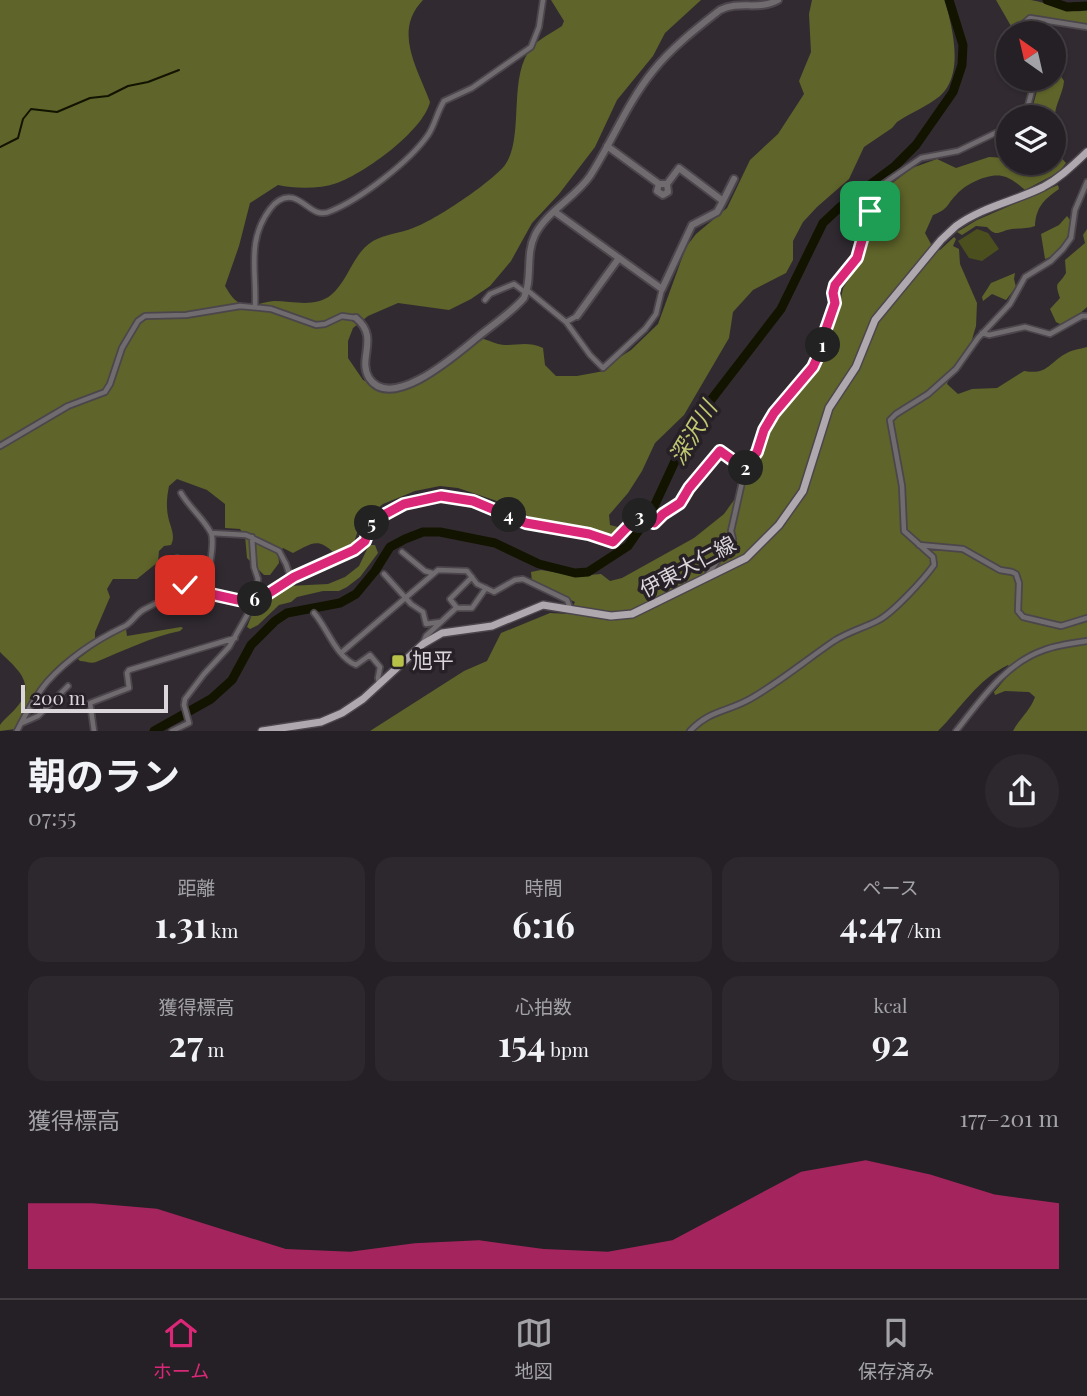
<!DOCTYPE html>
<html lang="ja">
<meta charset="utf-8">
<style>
:root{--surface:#252025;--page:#2d282d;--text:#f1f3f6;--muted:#a3a3a7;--line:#423e42;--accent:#db2777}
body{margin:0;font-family:"Playfair Display","Noto Sans JP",serif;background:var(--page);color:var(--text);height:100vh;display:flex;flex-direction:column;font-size:26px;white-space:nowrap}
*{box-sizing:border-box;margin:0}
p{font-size:23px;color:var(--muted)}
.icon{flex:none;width:38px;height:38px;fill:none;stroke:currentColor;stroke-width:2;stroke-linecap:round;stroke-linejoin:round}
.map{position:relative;height:731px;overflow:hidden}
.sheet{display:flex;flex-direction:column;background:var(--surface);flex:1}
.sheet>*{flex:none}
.needle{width:46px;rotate:326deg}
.fabs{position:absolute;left:996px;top:21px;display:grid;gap:14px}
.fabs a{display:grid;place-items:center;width:70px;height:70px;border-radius:50%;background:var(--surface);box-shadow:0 2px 5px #0004,0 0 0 2px var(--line);font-size:35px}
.scale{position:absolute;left:21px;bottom:18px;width:147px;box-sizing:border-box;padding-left:7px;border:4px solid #dad6da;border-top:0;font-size:19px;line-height:24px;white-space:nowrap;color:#dad6da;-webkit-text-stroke:5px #272127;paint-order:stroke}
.pin{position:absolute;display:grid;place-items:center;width:60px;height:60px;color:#fff;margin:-30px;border-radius:14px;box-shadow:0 4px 10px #0006}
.km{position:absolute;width:35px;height:35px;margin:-18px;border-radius:50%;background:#222;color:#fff;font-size:19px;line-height:35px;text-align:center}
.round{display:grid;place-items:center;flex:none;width:74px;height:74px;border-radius:37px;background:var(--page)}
.overview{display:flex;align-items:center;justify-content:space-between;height:119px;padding:0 28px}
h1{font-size:38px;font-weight:700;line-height:52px}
.stats{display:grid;grid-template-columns:repeat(3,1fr);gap:10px;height:119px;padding:7px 28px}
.stats div{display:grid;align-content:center;border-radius:18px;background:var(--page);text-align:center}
.stats b{font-size:35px;font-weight:700}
.stats small{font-size:19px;font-weight:400}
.stats p{font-size:19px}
.chart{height:196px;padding:14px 28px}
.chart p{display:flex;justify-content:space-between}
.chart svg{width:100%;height:126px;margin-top:7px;fill:var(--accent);opacity:.7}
.tabs{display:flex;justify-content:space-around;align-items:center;height:98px;border-top:2px solid var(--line);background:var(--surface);font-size:19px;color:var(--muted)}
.tabs a{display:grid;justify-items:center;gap:4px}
.tabs .active{color:var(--accent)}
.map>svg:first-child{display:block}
</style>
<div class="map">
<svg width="1087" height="731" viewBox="0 0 1087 731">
<rect width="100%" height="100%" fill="#312b31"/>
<!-- green -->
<path fill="#4b4f1e" d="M977 229 988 233 999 249 982 261 969 258 958 241Z"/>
<!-- forest -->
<path fill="#5f642a" d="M0 0H423C393 31 417 67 430 102 423 131 365 173 337 183 320 189 296 189 278 185L250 203 239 246 225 286C230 294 234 302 243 304 254 307 263 302 274 301 293 301 315 308 331 295 349 280 352 254 373 241 385 234 401 233 413 228 434 221 492 182 505 165 525 137 507 76 532 47 539 39 553 32 562 26L564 21 551 0H701L665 33 653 56 617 100 595 147 559 194 532 223 511 261 490 286 471 299 449 310 398 303 368 316 353 328 348 341V358L363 380 391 393 419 380 478 338C486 339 489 341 495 343 510 349 524 339 543 348L545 365 556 376H577L604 371 614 361 631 350 658 324 686 247 696 234 727 208 750 160 778 134 804 94 799 81 811 52 809 14 812 0H945C952 28 965 73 940 96 928 106 910 113 897 122L892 128 864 147 849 179 817 207 803 222 793 241V260L786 273 753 290 733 312 729 338 684 415 655 443 642 471 628 493 609 515 610 525 622 528 613 538 608 539 593 532 534 520 522 512 494 500 458 488 440 486 415 491 383 504 361 522 354 542 333 552C317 537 311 544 293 553L283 548 278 553 279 563 270 575H264L247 558 245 536 240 529 225 528V504L207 490 177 479 169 486C167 496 166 506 168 516 170 527 176 535 171 545L164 546 159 551 158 562 137 579H113L107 589 110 597 95 632V639C53 664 36 685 15 729L0 731V725C5 718 11 714 16 708 38 684 17 669 0 652Z
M996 0C1007 0 1020 0 1031 0 1051 3 1066 15 1087 10V25L1034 15 1022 20 1015 33Z
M1054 56 1059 73 1064 81C1063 93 1056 103 1055 114 1054 120 1057 126 1057 131 1056 146 1055 152 1066 163L1059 172 1025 190C1019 185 1010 177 1002 176 988 173 966 184 957 194 946 205 949 209 933 215L925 233 931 244 940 250 954 237 956 239 953 246 959 249 960 264 977 303 976 326 971 343 948 381 947 384 958 394 972 389 997 388 1024 371C1047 375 1048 364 1065 354 1071 350 1080 349 1087 347V731H1013C1020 718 1030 711 1035 697L1029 692 1005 691 995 695 994 692 1012 671 1008 665C977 680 962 707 938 731H370L464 671 487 661 501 633 550 613 569 614 575 602 532 581 531 572 541 570 577 576 601 574 610 581 622 578 694 538 724 514 739 493 775 422 807 379 830 340 838 313 843 288 865 255 876 208 886 188 912 168 937 159 956 168 989 157 1008 158V163H1054V117H1030L1040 79H1054Z
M1058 185 1059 189C1043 200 1036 208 1035 226 1027 229 1021 228 1012 229 999 231 997 238 987 227L976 226 962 235 957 232 977 220Z
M1067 216 1070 220C1070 238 1063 253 1045 259L1041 234 1059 225Z
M1087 229V307L1075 318 1062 325 1056 322 1050 309 1060 298C1054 280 1058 287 1066 273L1065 260 1085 243 1083 235Z
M1015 273 1014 279 1016 287 1006 300 992 294 983 301 982 297 991 283Z
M369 545H375L378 553 360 577 347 587 339 591H323L297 597 291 602 279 605 258 625 250 629 247 627 255 607 288 586 328 584 345 577 359 566Z
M181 627 183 628 180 631C151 637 123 651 96 662 91 664 85 661 80 661L78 659 113 633 126 629 127 636Z"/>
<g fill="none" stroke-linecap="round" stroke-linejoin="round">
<!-- stream -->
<path stroke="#121400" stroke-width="2" d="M0 147 18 138 23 119 31 109 57 112 90 98 108 96 128 86 148 82 179 70"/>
<!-- river -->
<path stroke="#121400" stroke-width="9" d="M1047 0 1067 7 1087 6
M154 731 211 699 232 680 251 645 275 621 287 613 340 603 356 594 375 571 390 547 405 539 423 532H440L495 543 539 564 575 573 588 572 628 546 651 513 676 459 711 400 781 309 823 223 840 207 895 166 916 145 953 92 962 65 963 45 949 0"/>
<defs>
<path id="minor" d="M1021 33V26L1030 18 1087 27
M1025 117 1035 79
M527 290 566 322 577 316
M485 300 490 294 514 284 526 293
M255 307C257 271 246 241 270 209 276 201 283 196 293 198 307 202 315 219 331 211 361 199 410 161 428 135 435 125 437 112 444 101L472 88 531 47 539 27 543 0
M566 322 590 355 603 368 645 329 656 314 662 289
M982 333 989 335 1025 327 1050 334 1082 316H1087
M0 446 68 406 105 392 110 384 122 348 138 321 145 316 186 315 240 306 271 309 316 325 325 324 342 316 356 318
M181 493C189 507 204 519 211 533 216 544 206 578 207 593
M211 533 246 535 279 551 286 564 291 579
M252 537 254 567 258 579 254 599
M919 545 963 549 1000 570 1012 572 1016 574 1019 583 1018 611 1023 617 1061 626 1087 618
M402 552 425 571 432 573
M177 558 186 592
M384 574 411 604 423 612 426 624 440 622
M472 577 450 599 457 608H472L486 588
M706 577 733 539 731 531 745 469 757 452 764 430 773 413 813 367 825 341 826 329 835 303 833 293 835 285 857 258 874 193 883 184 921 158 958 151 1008 127
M314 613C328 629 336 657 356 665L370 655 380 667 378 678 379 683
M423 643 426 636 456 608
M341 653 438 570 467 571 477 584 494 592 515 580 523 579 567 600 570 608
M22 723 38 716 68 686
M17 731C26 713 35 696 48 681 69 658 96 640 123 627 131 624 135 615 143 610 172 593 224 581 248 611
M94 731 90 703 129 688 127 673 129 670 235 638
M172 731 189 723 184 705 185 699 204 674 229 647 254 603 294 577 354 549 365 541 373 521 404 504 441 496 473 501 526 523 589 534 613 543 638 516 654 523 663 514 680 503 689 488 720 451 745 469
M690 731C710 710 727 712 750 699 780 682 806 660 834 641 848 632 863 628 877 621 892 614 924 579 934 565L933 557 904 531 902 486 890 420 896 414 928 394 956 369 978 338 1010 304 1025 277 1051 261 1063 249 1071 238 1075 210 1087 182
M956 731C981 700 1004 664 1044 650 1057 645 1073 643 1087 641"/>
<path id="tertiary" d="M659 184 657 191 663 195 668 192 667 184
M723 201 734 179
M555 212 662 289 692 225 717 212 723 201 679 168 667 184H659L607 146
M577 316 619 258
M356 318C380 338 357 358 369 378 392 413 459 352 479 336 494 324 512 312 524 298 533 278 525 255 535 235 547 211 575 198 590 176 612 142 627 103 653 71 671 48 697 28 720 10 739 0 759 11 778 0"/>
<path id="primary" d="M262 731 321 722 342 713 363 699 423 644 442 633 492 626 543 605 611 616 632 614 746 558 779 525 803 491 829 408 856 367 875 320 941 240 956 226C982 207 1015 201 1043 187 1060 178 1073 165 1087 152"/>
</defs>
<!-- minor casing -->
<use href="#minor" stroke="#4c464c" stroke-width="8"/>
<!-- tertiary casing -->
<use href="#tertiary" stroke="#4c464c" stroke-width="10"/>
<!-- primary casing -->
<use href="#primary" stroke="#4c464c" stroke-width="10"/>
<!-- minor -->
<use href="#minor" stroke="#6f6b6e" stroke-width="4.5"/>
<!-- tertiary -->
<use href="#tertiary" stroke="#6f6b6e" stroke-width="6"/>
<!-- primary -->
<use href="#primary" stroke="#b0a8af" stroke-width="7"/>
</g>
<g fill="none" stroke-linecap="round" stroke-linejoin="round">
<defs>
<path id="route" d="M185 585 186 592H202L238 600 257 601 294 577 354 550 365 541 371 524 378 518 404 504 441 496 473 501 526 523 589 534 613 542 638 516 654 523 663 514 680 503 689 488 720 451 745 469 757 452 764 430 774 413 813 367 825 341 826 329 835 303 833 293 835 285 857 258 870 211"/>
</defs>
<!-- route casing -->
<use href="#route" stroke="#fff" stroke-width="14"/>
<!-- route -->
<use href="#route" stroke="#db2777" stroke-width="9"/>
</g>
<!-- markers -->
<rect fill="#b7c148" stroke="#272127" stroke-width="2.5" x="391" y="654" width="14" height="14" rx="3.5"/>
<g text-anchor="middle" stroke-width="7" stroke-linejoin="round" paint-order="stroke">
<!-- street labels -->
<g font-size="21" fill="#dad6da" stroke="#272127">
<text transform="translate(688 567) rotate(-28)" y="7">伊東大仁線</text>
</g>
<!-- poi labels -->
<g font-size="21" fill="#dad6da" stroke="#272127" text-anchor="start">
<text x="412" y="668">旭平</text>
</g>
<!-- water labels -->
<g font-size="23" font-style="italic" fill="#c0c872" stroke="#272127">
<text transform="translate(693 433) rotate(-59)" y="8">深沢川</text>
</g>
</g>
</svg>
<div class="fabs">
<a><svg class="needle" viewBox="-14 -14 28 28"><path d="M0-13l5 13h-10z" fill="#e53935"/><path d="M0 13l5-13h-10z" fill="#a3a3a7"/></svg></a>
<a><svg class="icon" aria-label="layers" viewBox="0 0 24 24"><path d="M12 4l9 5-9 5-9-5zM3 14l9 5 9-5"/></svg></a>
</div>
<div class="scale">200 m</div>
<div class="pin" style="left:870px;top:211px;background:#1e9e55"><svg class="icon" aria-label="arrive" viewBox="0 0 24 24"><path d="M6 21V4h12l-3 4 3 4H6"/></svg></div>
<div class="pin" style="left:185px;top:585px;background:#d93025"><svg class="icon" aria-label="check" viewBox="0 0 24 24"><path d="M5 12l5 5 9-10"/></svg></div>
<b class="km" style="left:823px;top:345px">1</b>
<b class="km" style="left:746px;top:468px">2</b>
<b class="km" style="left:640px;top:516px">3</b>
<b class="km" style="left:509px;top:515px">4</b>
<b class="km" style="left:372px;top:523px">5</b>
<b class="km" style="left:255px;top:599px">6</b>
</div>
<section class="sheet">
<div class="overview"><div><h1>朝のラン</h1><p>07:55</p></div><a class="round"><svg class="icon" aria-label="share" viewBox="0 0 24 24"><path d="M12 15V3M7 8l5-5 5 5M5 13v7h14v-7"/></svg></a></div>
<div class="stats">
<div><p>距離</p><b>1.31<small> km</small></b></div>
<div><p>時間</p><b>6:16</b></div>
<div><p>ペース</p><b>4:47<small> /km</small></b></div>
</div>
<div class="stats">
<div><p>獲得標高</p><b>27<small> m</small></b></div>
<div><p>心拍数</p><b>154<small> bpm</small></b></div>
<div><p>kcal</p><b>92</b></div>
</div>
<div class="chart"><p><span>獲得標高</span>177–201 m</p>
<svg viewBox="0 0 160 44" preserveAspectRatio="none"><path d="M0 44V21L10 21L20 23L30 30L40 37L50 38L60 35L70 34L80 37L90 38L100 34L110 22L120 10L130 6L140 11L150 18L160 21V44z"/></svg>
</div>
</section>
<nav class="tabs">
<a class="active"><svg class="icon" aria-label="home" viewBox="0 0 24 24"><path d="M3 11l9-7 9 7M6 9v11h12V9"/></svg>ホーム</a>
<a><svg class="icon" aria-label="map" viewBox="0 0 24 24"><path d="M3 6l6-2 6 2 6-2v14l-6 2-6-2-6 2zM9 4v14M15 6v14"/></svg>地図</a>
<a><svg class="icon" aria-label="saved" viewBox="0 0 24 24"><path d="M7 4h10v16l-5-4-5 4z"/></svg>保存済み</a>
</nav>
